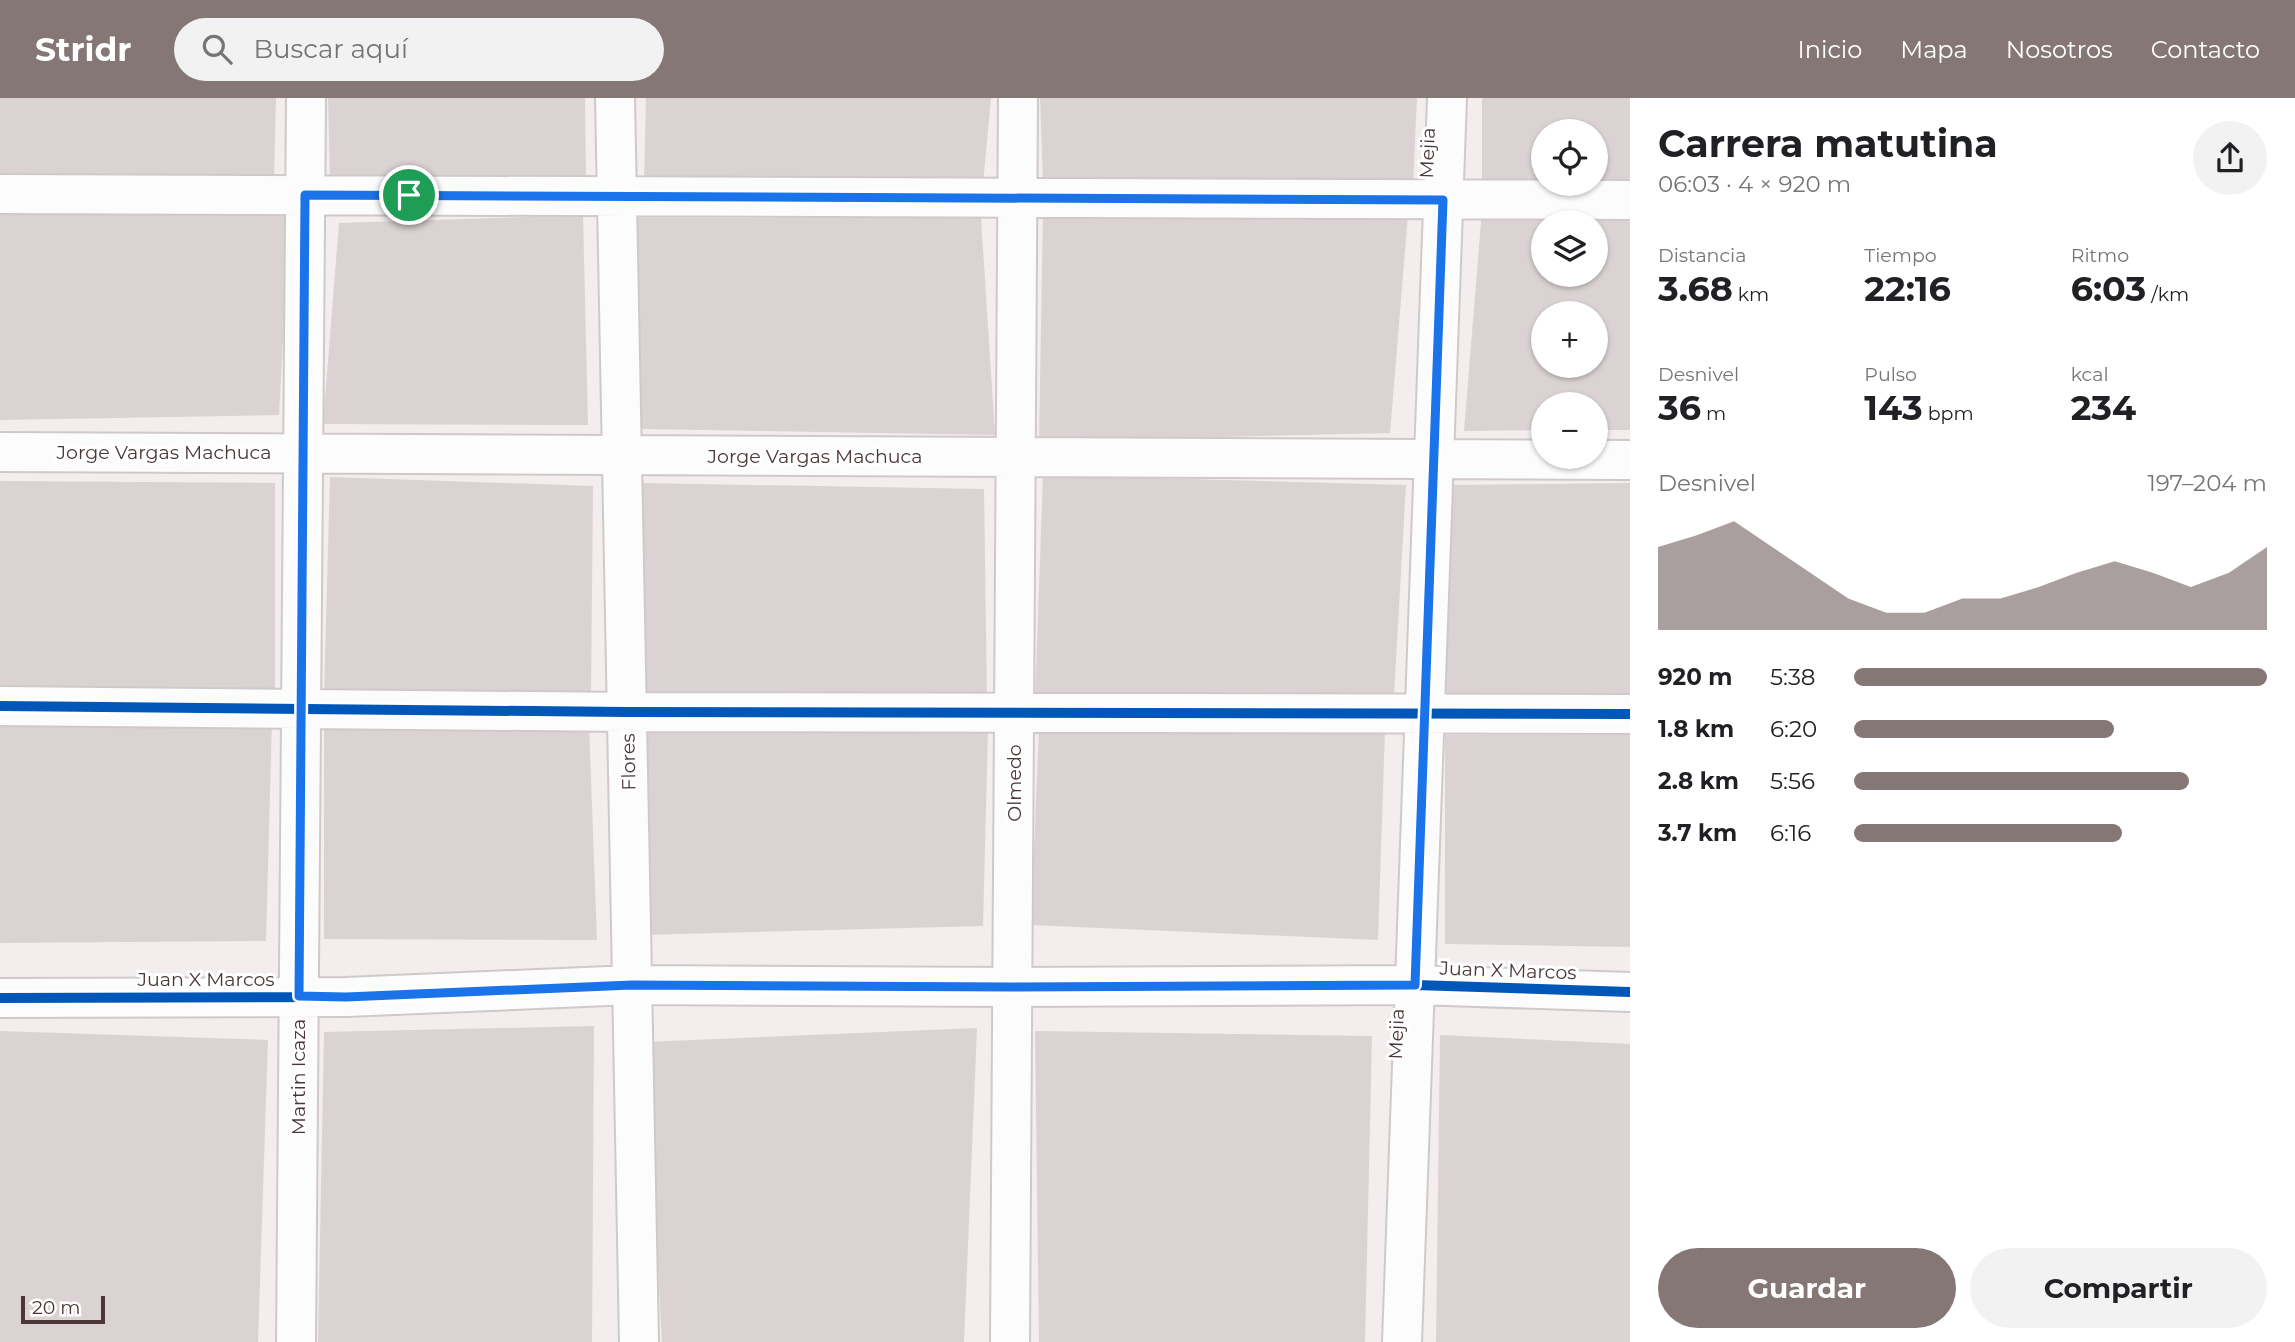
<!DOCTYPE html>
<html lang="es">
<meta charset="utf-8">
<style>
:root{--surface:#fff;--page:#f2f2f2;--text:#202124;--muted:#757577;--accent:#867777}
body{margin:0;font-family:Montserrat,sans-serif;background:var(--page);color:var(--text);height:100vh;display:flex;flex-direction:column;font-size:26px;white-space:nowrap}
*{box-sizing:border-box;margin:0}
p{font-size:23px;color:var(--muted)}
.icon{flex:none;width:38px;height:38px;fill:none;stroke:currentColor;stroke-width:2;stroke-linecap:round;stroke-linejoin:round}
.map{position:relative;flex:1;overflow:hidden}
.sheet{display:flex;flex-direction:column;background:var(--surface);width:665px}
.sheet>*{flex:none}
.buttons{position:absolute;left:1531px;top:21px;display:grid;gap:14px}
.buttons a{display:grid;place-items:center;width:77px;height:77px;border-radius:50%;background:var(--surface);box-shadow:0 2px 5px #0004;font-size:35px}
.scale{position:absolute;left:21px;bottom:18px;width:84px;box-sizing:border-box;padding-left:7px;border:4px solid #4b3737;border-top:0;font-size:19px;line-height:24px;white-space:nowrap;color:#4b3737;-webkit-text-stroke:5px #fff;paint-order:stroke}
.pin{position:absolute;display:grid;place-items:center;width:60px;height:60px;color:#fff;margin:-30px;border:4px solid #fff;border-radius:50%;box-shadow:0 2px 7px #0007}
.round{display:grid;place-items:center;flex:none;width:74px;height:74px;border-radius:37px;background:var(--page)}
.overview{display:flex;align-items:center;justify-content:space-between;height:119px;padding:0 28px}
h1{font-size:38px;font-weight:700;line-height:52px}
.figures{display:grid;grid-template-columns:repeat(3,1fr);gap:10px;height:119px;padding:7px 28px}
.figures div{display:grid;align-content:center}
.figures b{font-size:35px;font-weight:700}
.figures small{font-size:19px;font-weight:400}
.figures p{font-size:19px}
.chart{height:196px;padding:14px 28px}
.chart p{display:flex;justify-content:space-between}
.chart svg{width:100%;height:126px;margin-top:7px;fill:var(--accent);opacity:.7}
.button{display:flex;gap:14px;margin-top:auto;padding:14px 28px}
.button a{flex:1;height:80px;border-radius:42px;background:var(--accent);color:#fff;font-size:28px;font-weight:700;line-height:80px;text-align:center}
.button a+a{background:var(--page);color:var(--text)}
ul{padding:0 28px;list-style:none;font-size:23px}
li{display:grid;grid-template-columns:112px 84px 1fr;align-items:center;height:52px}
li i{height:18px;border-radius:9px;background:var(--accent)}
header{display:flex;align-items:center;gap:42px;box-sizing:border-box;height:98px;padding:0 35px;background:var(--accent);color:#fff}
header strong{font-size:33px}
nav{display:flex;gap:38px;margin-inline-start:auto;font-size:24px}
.search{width:490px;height:63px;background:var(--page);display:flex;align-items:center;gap:18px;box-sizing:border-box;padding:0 24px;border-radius:38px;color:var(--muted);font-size:26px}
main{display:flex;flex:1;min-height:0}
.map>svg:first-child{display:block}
</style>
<header>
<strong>Stridr</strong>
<div class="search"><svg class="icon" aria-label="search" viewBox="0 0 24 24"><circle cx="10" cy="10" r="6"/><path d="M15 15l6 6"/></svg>Buscar aquí</div>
<nav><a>Inicio</a><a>Mapa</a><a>Nosotros</a><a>Contacto</a></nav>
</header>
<main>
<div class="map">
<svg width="1630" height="1244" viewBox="0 0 1630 1244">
<rect width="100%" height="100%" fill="#f3eded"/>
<!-- building -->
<path fill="#dbd3d3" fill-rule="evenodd" d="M0 0H276L274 83 0 81Z
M328 0H585L586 78 330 84Z
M646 0H991L983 86 644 82Z
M1040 0H1417L1413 86 1043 84Z
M1482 0H1630V82H1596V33H1544V81H1482Z
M290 110 279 317 0 322V115Z
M1482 112 1630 115V332H1596V306H1544V332L1464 333ZM1544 124H1596V177H1544ZM1544 215H1596V268H1544Z
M1043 113 1408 117 1390 335 1039 343Z
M583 117 588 327 323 326 339 125Z
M635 120H981L995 337 641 331Z
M1043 377 1406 387 1394 597 1035 602Z
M330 379 593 388 591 598H324Z
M0 383 275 385V593L0 592Z
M643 385 984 391 987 603 645 601Z
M1630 385V604L1438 606 1450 387Z
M272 621 266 843 0 845V623Z
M589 627 597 842 324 841V632Z
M1039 628 1385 631 1378 842 1031 827Z
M646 630H988L983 828 644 837Z
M1445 637H1630V849L1445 846Z
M594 928 592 1244H318L324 934Z
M977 930 964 1244H662L646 944Z
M0 933 268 942 258 1244H0Z
M1035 933 1372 938 1365 1244H1039Z
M1440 937 1630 946V1244H1436Z"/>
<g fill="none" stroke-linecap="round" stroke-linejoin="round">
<defs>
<path id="minor" d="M615 0 639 1244
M0 96 1630 102
M0 354 1630 362
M0 608 627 614 1630 616
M0 900 346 899 632 887 1012 889 1415 887 1630 894
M296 1244 306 0
M1010 1244 1018 0
M1402 1244 1447 0"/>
</defs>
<!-- minor casing -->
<use href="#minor" stroke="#d0c9c9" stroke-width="42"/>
<!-- minor -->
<use href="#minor" stroke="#fdfcfc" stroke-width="38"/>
<defs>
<path id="cycleway" d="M0 608 627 614 1630 616
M0 900 346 899 632 887 1012 889 1415 887 1630 894"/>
</defs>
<!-- cycleway casing -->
<use href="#cycleway" stroke="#fff" stroke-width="15"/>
<!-- cycleway -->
<use href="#cycleway" stroke="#0057b8" stroke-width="10"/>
</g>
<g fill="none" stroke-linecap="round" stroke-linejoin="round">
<defs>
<path id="route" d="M305 97 1443 102 1415 887 1012 889 632 887 346 899 299 898Z"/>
</defs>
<!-- route casing -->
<use href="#route" stroke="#fff" stroke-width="14"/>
<!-- route -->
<use href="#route" stroke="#1a73e8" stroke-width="9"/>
</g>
<g text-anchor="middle" stroke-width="6" stroke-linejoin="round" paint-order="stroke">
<!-- street labels -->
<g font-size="19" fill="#4b3737" stroke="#fff">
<text transform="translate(1427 55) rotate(-88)" y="7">Mejia</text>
<text x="164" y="361">Jorge Vargas Machuca</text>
<text x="815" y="365">Jorge Vargas Machuca</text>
<text transform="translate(628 664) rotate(-91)" y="7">Flores</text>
<text transform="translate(1014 685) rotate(-90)" y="7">Olmedo</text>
<text transform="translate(1508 872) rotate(2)" y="7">Juan X Marcos</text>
<text x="206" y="888">Juan X Marcos</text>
<text transform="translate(1396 936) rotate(-88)" y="7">Mejia</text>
<text transform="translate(298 979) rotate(-90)" y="7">Martin Icaza</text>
</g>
</g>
</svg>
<div class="buttons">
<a><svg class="icon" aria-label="locate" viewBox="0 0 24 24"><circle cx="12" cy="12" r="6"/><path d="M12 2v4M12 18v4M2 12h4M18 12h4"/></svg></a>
<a><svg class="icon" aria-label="layers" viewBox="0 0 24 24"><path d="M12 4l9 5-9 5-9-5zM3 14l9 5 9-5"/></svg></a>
<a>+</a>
<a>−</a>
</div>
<div class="scale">20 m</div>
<div class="pin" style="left:409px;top:97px;background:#1e9e55"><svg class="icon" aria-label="arrive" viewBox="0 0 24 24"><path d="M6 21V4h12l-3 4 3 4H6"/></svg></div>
</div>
<section class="sheet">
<div class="overview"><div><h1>Carrera matutina</h1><p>06:03 · 4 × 920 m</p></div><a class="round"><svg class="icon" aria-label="share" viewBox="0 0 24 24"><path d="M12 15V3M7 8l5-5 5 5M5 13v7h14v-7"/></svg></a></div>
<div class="figures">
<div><p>Distancia</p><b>3.68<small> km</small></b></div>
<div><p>Tiempo</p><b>22:16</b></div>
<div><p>Ritmo</p><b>6:03<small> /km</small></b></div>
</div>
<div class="figures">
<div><p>Desnivel</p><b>36<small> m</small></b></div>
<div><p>Pulso</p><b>143<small> bpm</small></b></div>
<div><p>kcal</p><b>234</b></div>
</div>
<div class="chart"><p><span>Desnivel</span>197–204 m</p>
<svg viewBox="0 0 160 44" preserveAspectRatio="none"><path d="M0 44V15L10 11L20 6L30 15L40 24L50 33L60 38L70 38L80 33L90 33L100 29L110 24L120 20L130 24L140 29L150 24L160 15V44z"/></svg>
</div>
<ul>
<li><b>920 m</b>5:38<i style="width:100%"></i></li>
<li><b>1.8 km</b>6:20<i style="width:63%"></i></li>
<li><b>2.8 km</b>5:56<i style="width:81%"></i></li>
<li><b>3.7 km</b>6:16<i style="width:65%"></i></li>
</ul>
<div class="button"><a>Guardar</a><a>Compartir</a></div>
</section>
</main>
